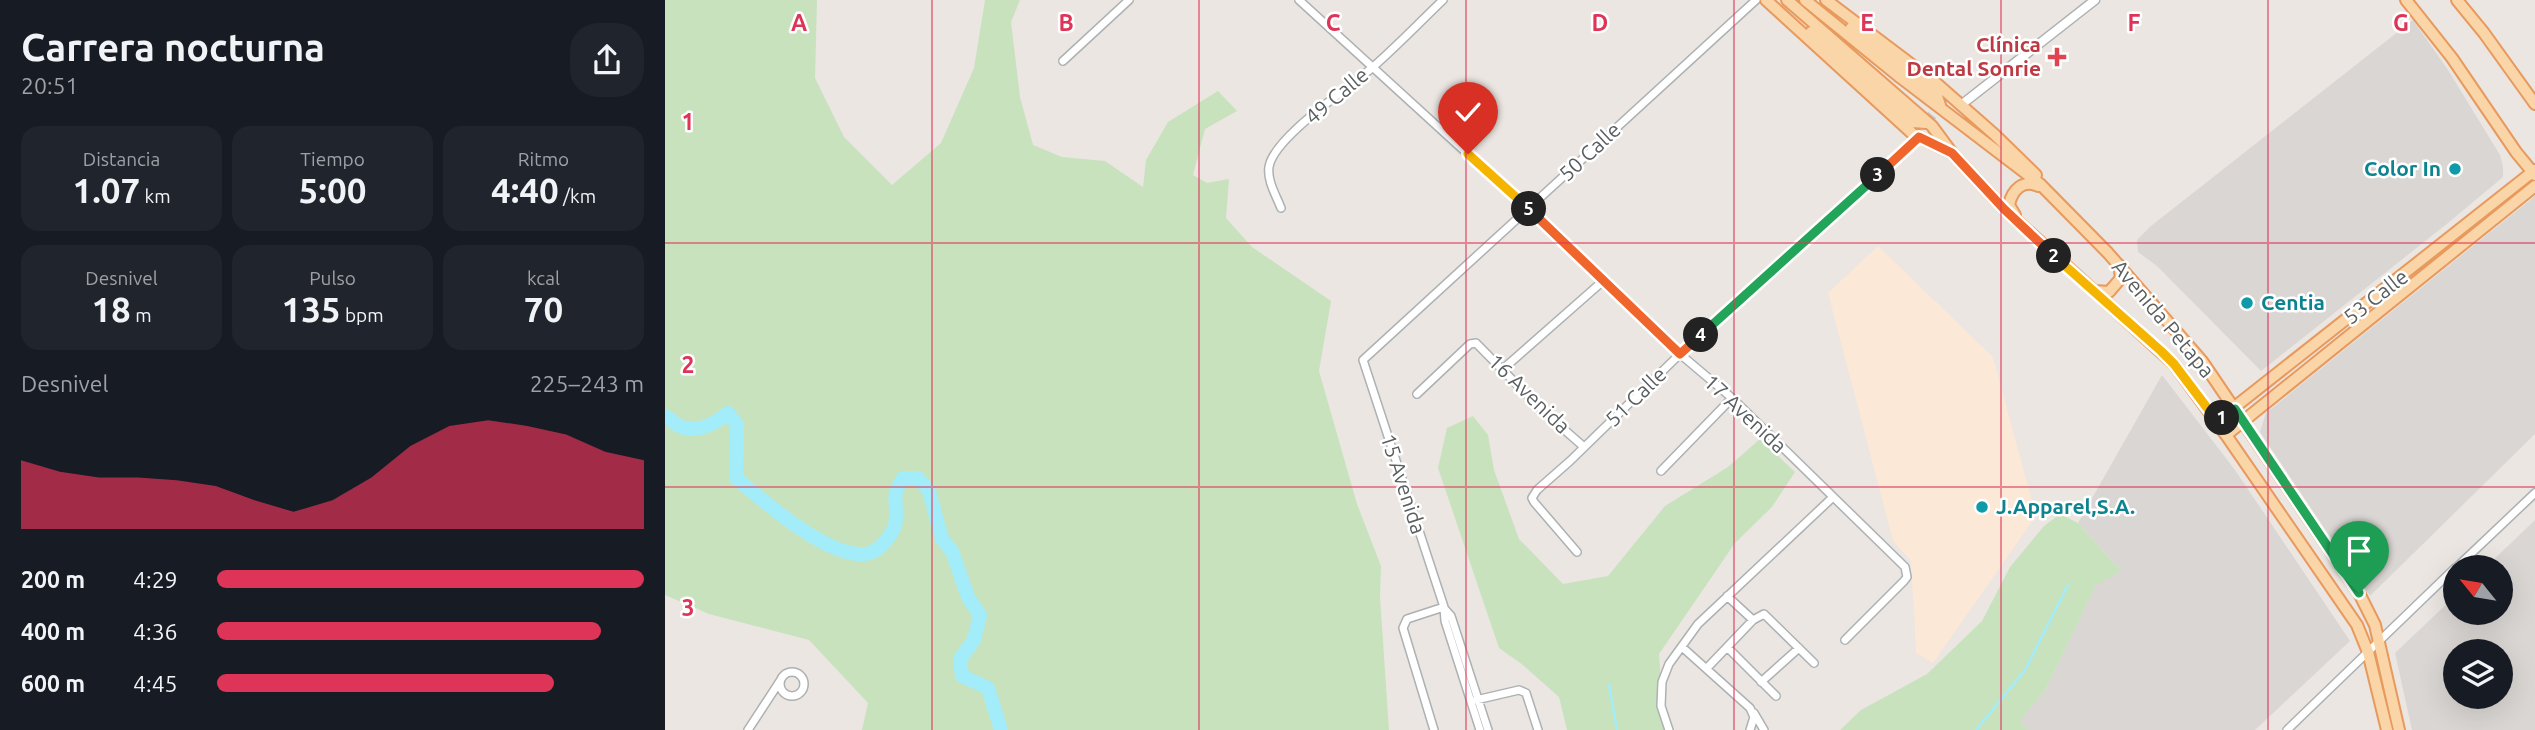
<!DOCTYPE html>
<html lang="es">
<meta charset="utf-8">
<style>
:root{--surface:#171b24;--page:#20242c;--text:#f1f3f6;--muted:#9ea1a6;--accent:#de3457}
body{margin:0;font-family:Ubuntu,sans-serif;background:var(--page);color:var(--text);height:100vh;display:flex;flex-direction:column;font-size:26px;white-space:nowrap}
*{box-sizing:border-box;margin:0}
p{font-size:23px;color:var(--muted)}
.icon{flex:none;width:38px;height:38px;fill:none;stroke:currentColor;stroke-width:2;stroke-linecap:round;stroke-linejoin:round}
.map{position:relative;flex:1;overflow:hidden}
.side{display:flex;flex-direction:column;background:var(--surface);width:665px}
.side>*{flex:none}
.needle{width:46px;rotate:300deg}
.controls{position:absolute;left:1778px;top:555px;display:grid;gap:14px}
.controls a{display:grid;place-items:center;width:70px;height:70px;border-radius:50%;background:var(--surface);box-shadow:0 7px 28px #0002;font-size:35px}
.pin{position:absolute;display:grid;place-items:center;width:60px;height:60px;color:#fff;margin:-72px -30px;border-radius:50% 50% 50% 0;rotate:-45deg;box-shadow:0 0 7px #0007}
.pin .icon{rotate:45deg}
.km{position:absolute;width:35px;height:35px;margin:-18px;border-radius:50%;background:#222;color:#fff;font-size:19px;line-height:35px;text-align:center}
.round{display:grid;place-items:center;flex:none;width:74px;height:74px;border-radius:28px;background:var(--page)}
.summary{display:flex;align-items:center;justify-content:space-between;height:119px;padding:0 21px}
h1{font-size:38px;font-weight:700;line-height:52px}
.metrics{display:grid;grid-template-columns:repeat(3,1fr);gap:10px;height:119px;padding:7px 21px}
.metrics div{display:grid;align-content:center;border-radius:18px;background:var(--page);text-align:center}
.metrics b{font-size:35px;font-weight:700}
.metrics small{font-size:19px;font-weight:400}
.metrics p{font-size:19px}
.chart{height:196px;padding:14px 21px}
.chart p{display:flex;justify-content:space-between}
.chart svg{width:100%;height:126px;margin-top:7px;fill:var(--accent);opacity:.7}
ul{padding:0 21px;list-style:none;font-size:23px}
li{display:grid;grid-template-columns:112px 84px 1fr;align-items:center;height:52px}
li i{height:18px;border-radius:9px;background:var(--accent)}
main{display:flex;flex:1;min-height:0}
.map>svg:first-child{display:block}
</style>
<main>
<section class="side">
<div class="summary"><div><h1>Carrera nocturna</h1><p>20:51</p></div><a class="round"><svg class="icon" aria-label="share" viewBox="0 0 24 24"><path d="M12 15V3M7 8l5-5 5 5M5 13v7h14v-7"/></svg></a></div>
<div class="metrics">
<div><p>Distancia</p><b>1.07<small> km</small></b></div>
<div><p>Tiempo</p><b>5:00</b></div>
<div><p>Ritmo</p><b>4:40<small> /km</small></b></div>
</div>
<div class="metrics">
<div><p>Desnivel</p><b>18<small> m</small></b></div>
<div><p>Pulso</p><b>135<small> bpm</small></b></div>
<div><p>kcal</p><b>70</b></div>
</div>
<div class="chart"><p><span>Desnivel</span>225–243 m</p>
<svg viewBox="0 0 160 44" preserveAspectRatio="none"><path d="M0 44V20L10 24L20 26L30 26L40 27L50 29L60 34L70 38L80 34L90 26L100 15L110 8L120 6L130 8L140 11L150 17L160 20V44z"/></svg>
</div>
<ul>
<li><b>200 m</b>4:29<i style="width:100%"></i></li>
<li><b>400 m</b>4:36<i style="width:90%"></i></li>
<li><b>600 m</b>4:45<i style="width:79%"></i></li>
</ul>
</section>
<div class="map">
<svg width="1870" height="730" viewBox="0 0 1870 730">
<rect width="100%" height="100%" fill="#ebe6e1"/>
<!-- commercial -->
<path fill="#fbe8d6" d="M1213 246 1328 357 1371 516 1268 663 1251 653 1246 561 1228 541 1163 293Z"/>
<!-- industrial -->
<path fill="#dad6d3" fill-rule="evenodd" d="M1748 20 1783 70 1835 155 1838 167V177L1783 223 1596 371 1492 266 1473 252 1472 240 1486 226Z
M1870 196V434L1705 596 1595 432 1601 413Z
M1497 375 1570 470 1685 641 1590 730H1363L1354 720 1380 691 1431 584 1456 571 1413 523Z
M1870 520V730H1747L1730 653 1790 596V612H1836V567H1821ZM1836 651V696H1790V651Z"/>
<!-- green -->
<path fill="#c8e2be" d="M0 0H152L150 78 179 137 227 185 276 143 309 68 320 0H355L346 22 355 97 368 145 397 157 440 161 478 187 481 160 503 122 553 91 572 111 540 129 528 175 542 183 564 179 561 218 587 247 666 301 654 371 692 504 716 566 715 597 724 730H197L203 703 144 640 44 614 0 595Z
M808 416 823 435 829 470 854 539 898 584 943 576 1000 506 1063 467 1095 439 1130 472 1107 507 1070 543 994 654 997 699 1004 730H902L894 697 858 665 834 648 773 468 782 428Z
M1395 514 1413 523 1456 571 1431 585 1380 691 1355 720 1363 730H1175L1196 710 1262 674 1317 621 1345 567 1379 526Z"/>
<g fill="none" stroke-linecap="round" stroke-linejoin="round">
<!-- stream -->
<path stroke="#a3ecfa" stroke-width="2.5" d="M944 685 952 730
M1311 730 1360 670 1403 585"/>
<!-- river -->
<path stroke="#a3ecfa" stroke-width="14" d="M0 416C4 418 9 423 14 426 32 434 49 424 63 413L72 425 71 478C98 501 163 558 200 554 212 553 223 540 228 530 234 520 229 504 231 492 232 487 236 482 238 478H253L264 491 277 539 287 551 303 597 315 615 309 640 295 659 297 676 323 688 336 730"/>
<!-- primary-tunnel -->
<path stroke="#c6c4c1" stroke-width="10" stroke-dasharray="10 5" stroke-linecap="butt" d="M1261 123 1275 105"/>
<defs>
<path id="minor" d="M634 0 863 209 1015 354 1067 398 1240 567 1242 577 1239 581 1180 640
M398 61 464 0
M616 208C611 195 602 181 604 167 608 138 685 87 708 67 732 46 755 22 778 0
M838 369 938 281
M752 394 805 344 811 343 878 411 919 447
M996 471 1067 398
M912 552 869 502 867 498 872 490 905 461 1015 354 1254 137
M1792 567 1870 493
M1062 596 1088 620
M779 608 786 616 823 730
M1017 647 1085 708 1089 717 1085 730
M1062 647 1111 696
M1042 668 1088 620 1099 614 1149 663
M115 684a12 12 0 1 1 24 0a12 12 0 1 1-24 0Z
M1096 682 1134 648
M811 700 854 690 861 693 873 730
M1089 713 1099 730
M83 730 115 681
M769 730 738 628 742 619 779 607
M815 730 780 621 779 607 698 360 1091 0
M1004 730 996 706 997 682 1004 664 1033 624 1167 498
M1622 730 1790 568"/>
<path id="tertiary" d="M1296 105 1430 0"/>
<path id="primary" d="M1101 0 1248 134 1287 153
M1122 0 1267 126 1287 153 1339 209 1509 364 1561 435 1692 625 1703 652 1722 730
M1140 0 1236 78 1375 184 1443 253 1537 361 1694 593 1710 625 1734 730
M1161 0 1271 83 1330 135 1371 175
M1741 0 1787 58 1851 152 1870 175
M1792 0 1819 33 1870 104
M1186 28 1271 93 1275 105
M1146 32 1248 122 1261 123
M1350 215 1344 205C1347 190 1358 179 1373 186
M1430 291 1444 292 1456 278 1454 265
M1552 421 1870 170
M1561 435 1870 186"/>
</defs>
<!-- minor casing -->
<use href="#minor" stroke="#acb1b3" stroke-width="10"/>
<!-- tertiary casing -->
<use href="#tertiary" stroke="#acb1b3" stroke-width="11"/>
<!-- primary casing -->
<use href="#primary" stroke="#e8995d" stroke-width="14"/>
<!-- minor -->
<use href="#minor" stroke="#fff" stroke-width="7"/>
<!-- tertiary -->
<use href="#tertiary" stroke="#fff" stroke-width="8"/>
<!-- primary -->
<use href="#primary" stroke="#fad5a7" stroke-width="10"/>
</g>
<g fill="none" stroke-linecap="round" stroke-linejoin="round">
<defs>
<path id="split-1" d="M1557 418 1570 409 1694 593"/>
<path id="split-2" d="M1389 256 1496 351 1509 364 1552 421 1557 418"/>
<path id="split-3" d="M1213 175 1254 137 1287 153 1339 209 1389 256"/>
<path id="split-4" d="M1036 335 1213 175"/>
<path id="split-5" d="M864 209 1015 354 1036 335"/>
<path id="split-6" d="M803 154 864 209"/>
</defs>
<!-- split-1 casing -->
<use href="#split-1" stroke="#fff" stroke-width="14"/>
<!-- split-2 casing -->
<use href="#split-2" stroke="#fff" stroke-width="14"/>
<!-- split-3 casing -->
<use href="#split-3" stroke="#fff" stroke-width="14"/>
<!-- split-4 casing -->
<use href="#split-4" stroke="#fff" stroke-width="14"/>
<!-- split-5 casing -->
<use href="#split-5" stroke="#fff" stroke-width="14"/>
<!-- split-6 casing -->
<use href="#split-6" stroke="#fff" stroke-width="14"/>
<!-- split-1 -->
<use href="#split-1" stroke="#22a559" stroke-width="9"/>
<!-- split-2 -->
<use href="#split-2" stroke="#f5b400" stroke-width="9"/>
<!-- split-3 -->
<use href="#split-3" stroke="#f0652b" stroke-width="9"/>
<!-- split-4 -->
<use href="#split-4" stroke="#22a559" stroke-width="9"/>
<!-- split-5 -->
<use href="#split-5" stroke="#f0652b" stroke-width="9"/>
<!-- split-6 -->
<use href="#split-6" stroke="#f5b400" stroke-width="9"/>
</g>
<!-- grid -->
<path fill="none" stroke="#de3457" stroke-width="2" stroke-opacity="0.55" d="M267 0V730M534 0V730M801 0V730M1069 0V730M1336 0V730M1603 0V730M0 243H1870M0 487H1870"/>
<!-- markers -->
<path fill="#e0444e" stroke="#fff" stroke-width="2.5" d="M1388.5 46.5h7v7h7v7h-7v7h-7v-7h-7v-7h7z"/>
<g fill="#0f9aa8" stroke="#fff" stroke-width="2.5">
<circle cx="1790" cy="169" r="7"/>
<circle cx="1582" cy="303" r="7"/>
<circle cx="1317" cy="507" r="7"/>
</g>
<g text-anchor="middle" stroke-width="5" stroke-linejoin="round" paint-order="stroke">
<!-- health labels -->
<g font-size="21" font-weight="bold" fill="#be3a42" stroke="#fff" text-anchor="end">
<text x="1376" y="52">Clínica<tspan x="1376" dy="24">Dental Sonrie</tspan></text>
</g>
<!-- street labels -->
<g font-size="21" fill="#595f61" stroke="#fff">
<text transform="translate(672 96) rotate(-40)" y="7">49 Calle</text>
<text transform="translate(925 152) rotate(-43)" y="7">50 Calle</text>
<text transform="translate(1711 297) rotate(-38)" y="7">53 Calle</text>
<text transform="translate(1498 319) rotate(50)" y="7">Avenida Petapa</text>
<text transform="translate(864 394) rotate(44)" y="7">16 Avenida</text>
<text transform="translate(971 397) rotate(-44)" y="7">51 Calle</text>
<text transform="translate(1080 414) rotate(43)" y="7">17 Avenida</text>
<text transform="translate(738 484) rotate(72)" y="7">15 Avenida</text>
</g>
<!-- culture labels -->
<g font-size="21" font-weight="bold" fill="#0d838f" stroke="#fff" text-anchor="start">
<text x="1776" y="176" text-anchor="end">Color In</text>
<text x="1596" y="310">Centia</text>
<text x="1331" y="514">J.Apparel,S.A.</text>
</g>
</g>
<g font-size="23" text-anchor="middle" font-weight="bold" fill="#de3457" stroke="#fff" stroke-width="5" stroke-linejoin="round" paint-order="stroke">
<text x="134" y="31">A</text>
<text x="401" y="31">B</text>
<text x="668" y="31">C</text>
<text x="935" y="31">D</text>
<text x="1202" y="31">E</text>
<text x="1469" y="31">F</text>
<text x="1736" y="31">G</text>
<text x="23" y="130">1</text>
<text x="23" y="373">2</text>
<text x="23" y="616">3</text>
</g>
</svg>
<div class="controls">
<a><svg class="needle" viewBox="-14 -14 28 28"><path d="M0-13l5 13h-10z" fill="#e53935"/><path d="M0 13l5-13h-10z" fill="#9ea1a6"/></svg></a>
<a><svg class="icon" aria-label="layers" viewBox="0 0 24 24"><path d="M12 4l9 5-9 5-9-5zM3 14l9 5 9-5"/></svg></a>
</div>
<div class="pin" style="left:1694px;top:593px;background:#1e9e55"><svg class="icon" aria-label="arrive" viewBox="0 0 24 24"><path d="M6 21V4h12l-3 4 3 4H6"/></svg></div>
<div class="pin" style="left:803px;top:154px;background:#d93025"><svg class="icon" aria-label="check" viewBox="0 0 24 24"><path d="M5 12l5 5 9-10"/></svg></div>
<b class="km" style="left:1557px;top:418px">1</b>
<b class="km" style="left:1389px;top:256px">2</b>
<b class="km" style="left:1213px;top:175px">3</b>
<b class="km" style="left:1036px;top:335px">4</b>
<b class="km" style="left:864px;top:209px">5</b>
</div>
</main>
